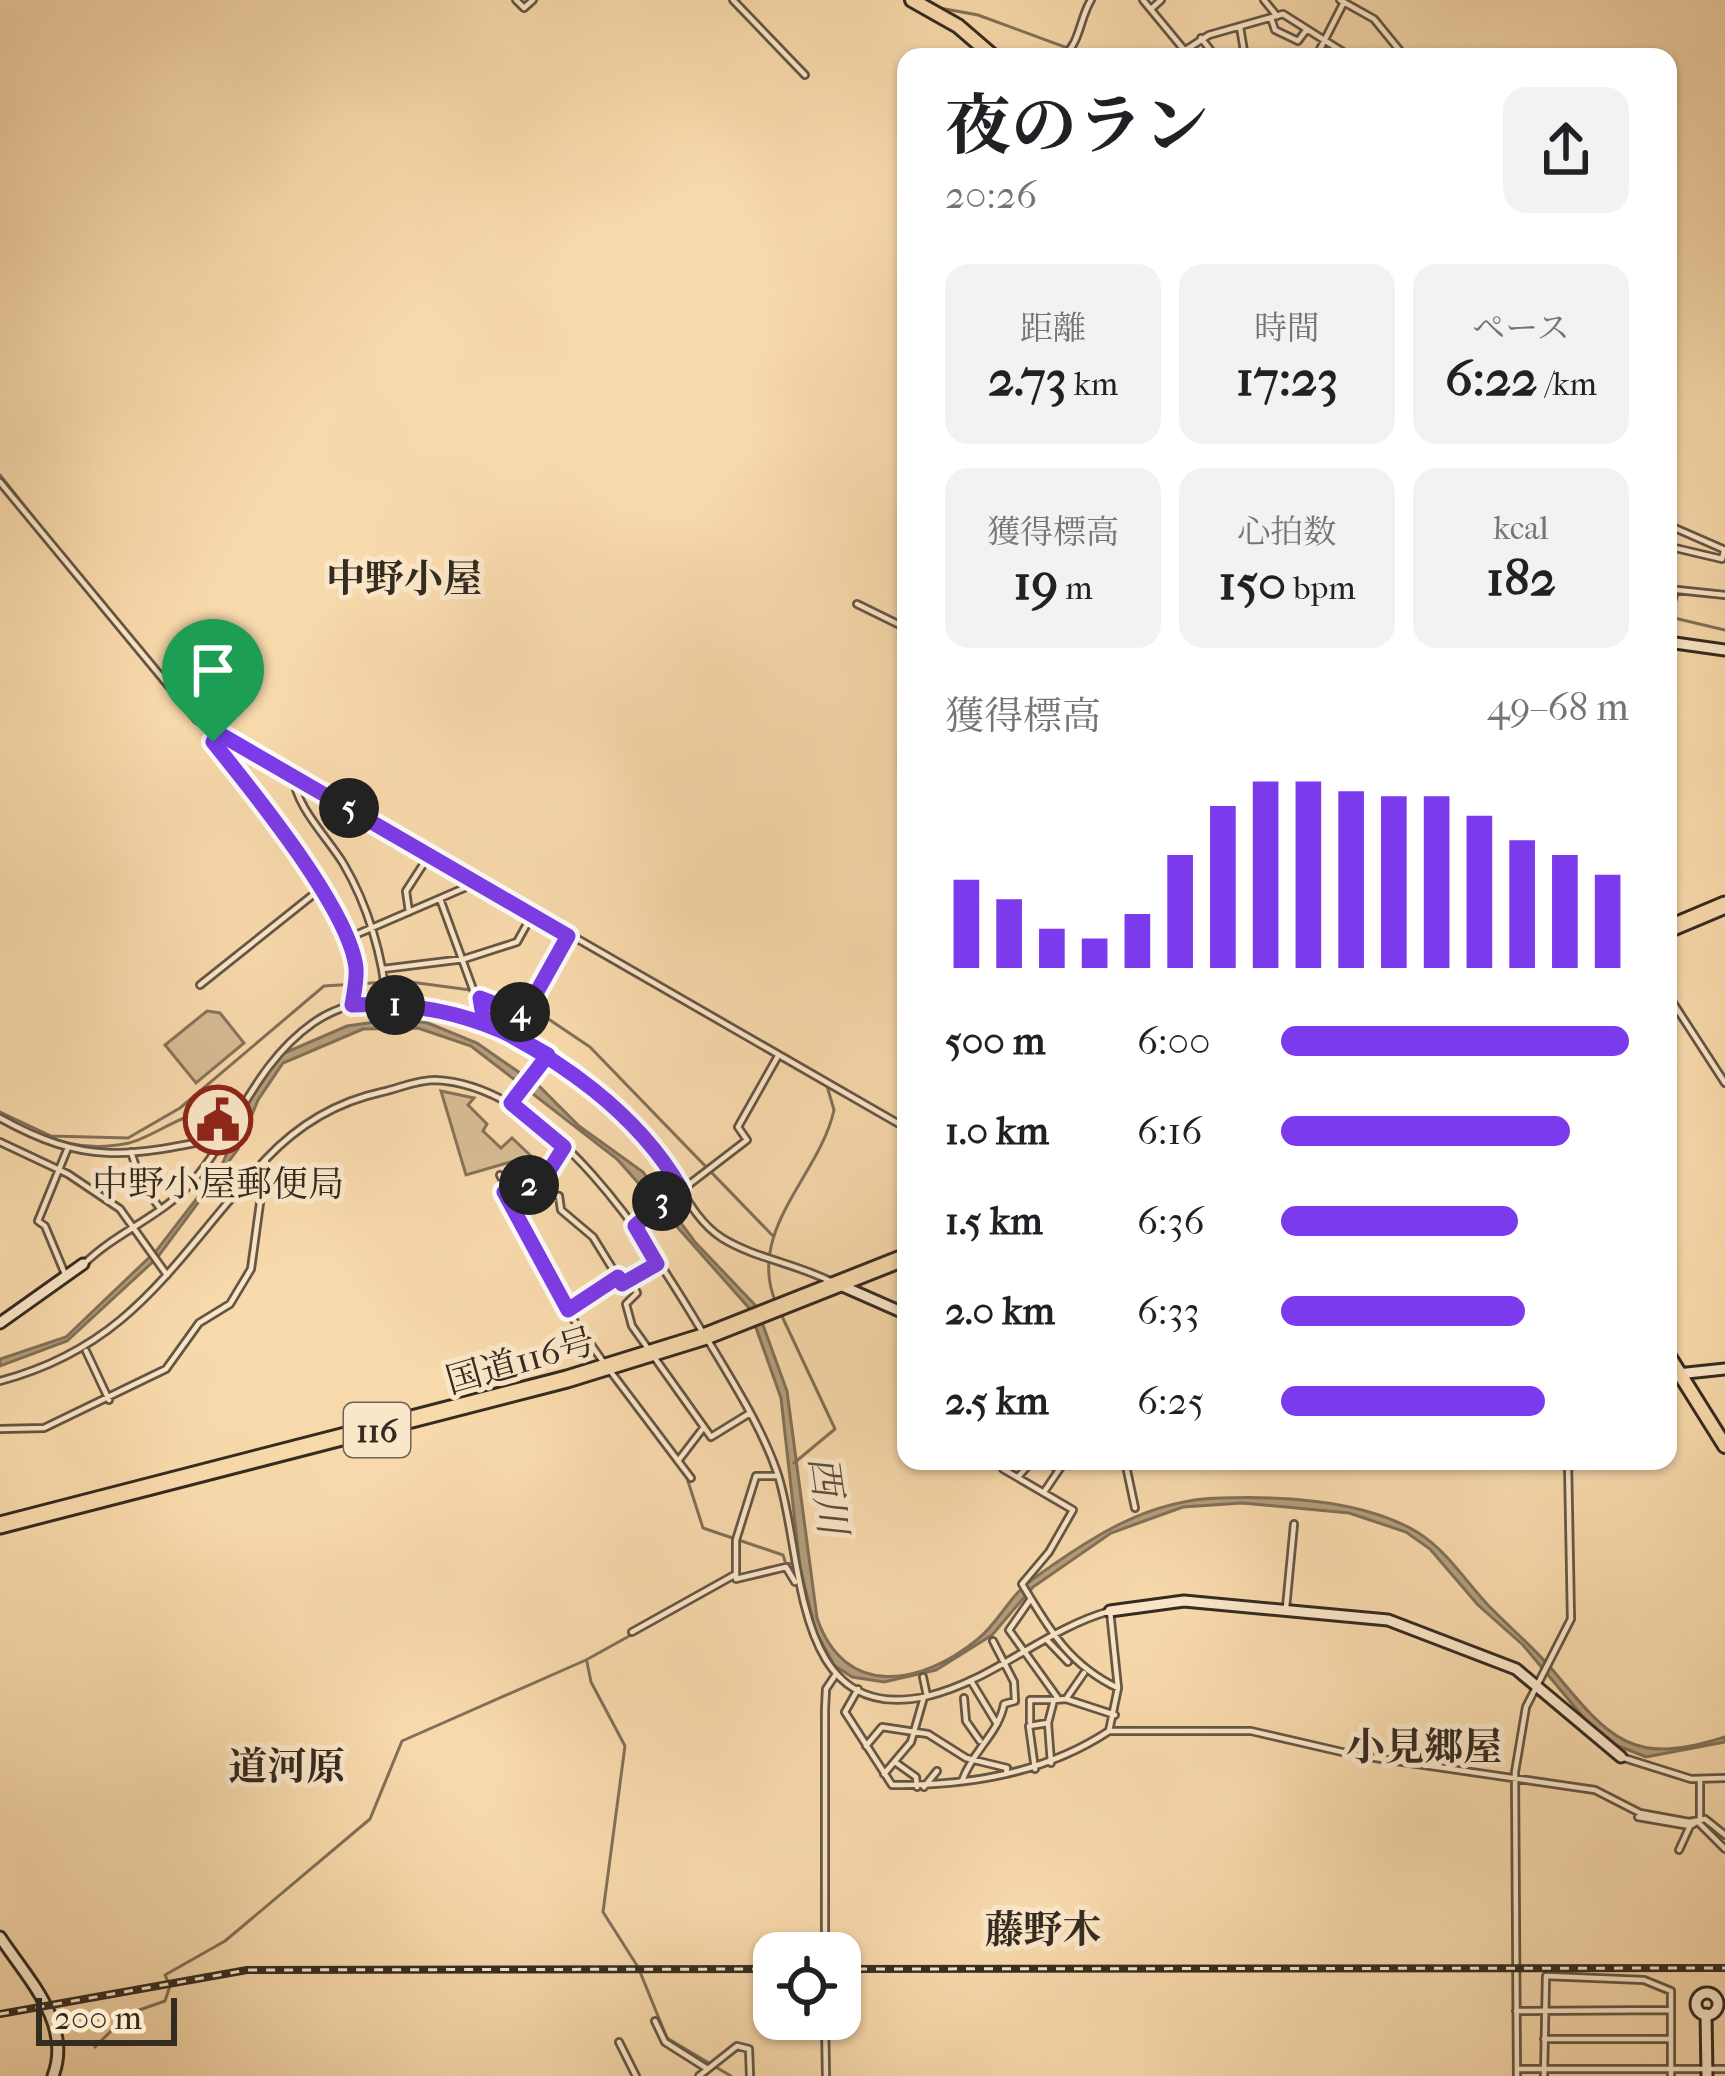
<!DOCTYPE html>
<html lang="ja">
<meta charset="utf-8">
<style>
:root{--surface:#fff;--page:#f2f2f2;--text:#202124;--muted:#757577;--accent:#7c3aed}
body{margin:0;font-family:"IM FELL French Canon","Noto Serif JP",serif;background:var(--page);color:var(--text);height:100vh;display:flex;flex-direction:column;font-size:45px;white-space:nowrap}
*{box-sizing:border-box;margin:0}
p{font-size:39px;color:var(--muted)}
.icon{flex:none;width:66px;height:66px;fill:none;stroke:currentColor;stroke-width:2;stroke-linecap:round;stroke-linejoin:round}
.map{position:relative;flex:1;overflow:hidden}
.side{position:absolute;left:897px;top:48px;width:780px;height:1422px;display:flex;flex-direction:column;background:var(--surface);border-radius:24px;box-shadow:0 3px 9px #0004}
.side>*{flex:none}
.buttons{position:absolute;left:753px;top:1932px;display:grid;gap:24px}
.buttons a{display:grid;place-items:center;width:108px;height:108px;border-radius:24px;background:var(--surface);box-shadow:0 3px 9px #0004;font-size:60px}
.scale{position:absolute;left:36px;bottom:30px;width:141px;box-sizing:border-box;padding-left:12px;border:6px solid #342b21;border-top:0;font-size:33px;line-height:42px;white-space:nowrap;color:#342b21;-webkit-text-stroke:9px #fae6c8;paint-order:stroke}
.pin{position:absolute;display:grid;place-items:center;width:102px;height:102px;color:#fff;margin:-123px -51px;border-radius:50% 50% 50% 0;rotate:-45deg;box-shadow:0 0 12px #0007}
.pin .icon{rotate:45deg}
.km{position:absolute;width:60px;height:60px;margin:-30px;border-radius:50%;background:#222;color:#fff;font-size:33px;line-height:60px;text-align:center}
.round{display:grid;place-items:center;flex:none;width:126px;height:126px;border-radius:24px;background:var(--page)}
.headline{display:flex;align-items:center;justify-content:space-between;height:204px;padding:0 48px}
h1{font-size:66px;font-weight:700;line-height:90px}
.figures{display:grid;grid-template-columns:repeat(3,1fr);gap:18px;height:204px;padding:12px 48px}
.figures div{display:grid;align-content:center;border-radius:24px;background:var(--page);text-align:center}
.figures b{font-size:51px;font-weight:700}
.figures small{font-size:33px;font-weight:400}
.figures p{font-size:33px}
.chart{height:336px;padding:24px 48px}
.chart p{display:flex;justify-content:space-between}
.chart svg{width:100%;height:216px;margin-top:12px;stroke:var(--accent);stroke-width:6}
ul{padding:0 48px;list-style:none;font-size:39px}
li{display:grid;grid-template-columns:192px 144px 1fr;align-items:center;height:90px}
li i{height:30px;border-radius:15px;background:var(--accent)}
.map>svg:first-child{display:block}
</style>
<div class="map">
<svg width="1725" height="2076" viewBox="0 0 1725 2076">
<rect width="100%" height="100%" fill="#f8d9ab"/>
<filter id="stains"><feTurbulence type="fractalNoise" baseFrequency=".00167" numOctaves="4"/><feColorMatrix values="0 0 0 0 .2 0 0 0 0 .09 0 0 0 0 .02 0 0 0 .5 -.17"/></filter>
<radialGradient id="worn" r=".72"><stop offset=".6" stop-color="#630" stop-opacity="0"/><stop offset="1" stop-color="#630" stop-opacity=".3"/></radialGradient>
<!-- green -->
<path fill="#d7bb94" stroke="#86735a" stroke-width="3" d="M207 1011 220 1013 244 1043 196 1083 165 1045Z
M441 1091 474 1098 468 1105 487 1124 483 1131 501 1148 512 1138 531 1156 466 1175Z"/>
<!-- water -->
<path fill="#b59e7c" stroke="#817058" stroke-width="3" d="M396 1019 428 1023 477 1043 540 1087 579 1126 643 1172 695 1242 756 1306 787 1391 817 1618C845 1699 921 1686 978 1639 999 1622 1010 1595 1033 1579 1090 1538 1148 1499 1221 1498 1282 1496 1364 1500 1417 1532 1446 1550 1464 1579 1487 1604 1508 1626 1531 1645 1551 1668 1608 1737 1631 1768 1725 1737V1742L1646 1757 1618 1746 1593 1729 1523 1645 1478 1605 1430 1549 1406 1532 1349 1513 1242 1503 1183 1507 1111 1533 1033 1587 992 1635 936 1670 884 1682 852 1677 834 1665 816 1632 800 1567 781 1398 749 1308 617 1159 471 1046 418 1028 363 1029 283 1063 258 1100 238 1149 157 1258 67 1341 0 1366V1359L66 1337 157 1250 221 1167 257 1084 282 1054 347 1026Z"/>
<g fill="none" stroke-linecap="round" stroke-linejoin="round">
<!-- stream -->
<path stroke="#817058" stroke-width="3" d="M934 7 978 15 1092 57
M0 475 51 539
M56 554 191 718
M1670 617 1725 630
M263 755 281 766
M341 800 416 843
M424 848 494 888
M0 1112 51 1136 128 1138 180 1108 324 986 403 981 493 993 544 1016 590 1047 772 1235
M45 1135C71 1147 101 1149 129 1143 161 1135 201 1096 235 1117
M504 1195 552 1282
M562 1302 591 1349
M776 1303C745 1231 820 1175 834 1110L825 1079 788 1058
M780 1312 835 1429 794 1463
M686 1475 703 1528 783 1555 785 1561
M736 1576 796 1562
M587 1662 591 1682 625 1746 603 1912 638 1967 667 2038 731 2076
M95 2047 128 2014 165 2001 170 1986 165 1975 225 1941 370 1819 402 1741 586 1660 723 1584"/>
<defs>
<path id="street" d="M516 0 524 8 533 0
M733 0 805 75
M1143 0 1190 57
M1264 0 1277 16
M1340 0 1374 19 1405 57
M1151 9 1161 0
M1271 18 1275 30 1298 41 1307 29
M1240 27 1245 57
M1201 38 1215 56
M1184 51 1209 35 1283 14 1351 57
M1068 52 1079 57
M1215 56 1233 57
M1063 57C1081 41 1079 20 1091 0
M1316 57 1344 2
M0 482 197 720 906 1128
M1668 525 1725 550
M1671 547 1722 559 1724 551
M1668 589 1725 595
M857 604 906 628
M1668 616 1675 591
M218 733 213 742C251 789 349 910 356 968 357 980 354 993 352 1005
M293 775C295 806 327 837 343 863 368 905 383 957 387 1005
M440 899 485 1022
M409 912 406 891 430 854
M346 939 478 882
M383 969 464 959 517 942 532 915
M200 985 319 890
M1668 995 1725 1083
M480 998 524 1015 569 936
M510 1103 547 1056
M0 1118C84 1165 128 1157 219 1138
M0 1142 68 1174 120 1209 167 1275
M131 1152 142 1185 160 1208
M500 1175 571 1316 604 1363
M542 1182 544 1193 559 1196 561 1210 593 1237 622 1284 657 1264
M504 1192 542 1182 563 1148
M635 1226 747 1140 738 1127 778 1056
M84 1264C116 1232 163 1216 193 1181 237 1129 255 1064 313 1023 415 952 581 1068 650 1144 675 1171 689 1217 722 1238 754 1258 797 1264 832 1282
M65 1274 45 1226 38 1221 67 1150
M631 1281 637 1293 626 1304 632 1326 711 1437 750 1413
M568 1310 618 1277
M709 1342C734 1384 761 1426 777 1472 805 1553 789 1728 928 1696 994 1680 1045 1629 1110 1611L1118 1688 1109 1731C1044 1774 968 1786 892 1785L845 1712 858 1689
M86 1351 109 1400
M611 1372 691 1478
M0 1381C136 1345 176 1255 266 1159 299 1124 336 1102 382 1092 400 1088 416 1080 435 1080 551 1085 650 1244 703 1333
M0 1429 44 1428 166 1369 199 1323 230 1304 251 1269 266 1159
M678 1461 704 1427
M1008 1461 1003 1469 1073 1510 1049 1552 1022 1584C1049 1629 1069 1665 1118 1688
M1046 1461 1059 1470
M1125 1461 1135 1508
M777 1476H756L736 1540V1579L786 1567 795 1582
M1018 1477 1032 1461
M1044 1492 1065 1461
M1030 1600 1009 1630 1057 1697
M1286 1608 1294 1524
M632 1632 736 1574
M1046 1639 1068 1662
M1084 1673 1066 1699 1115 1715
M923 1677 927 1696
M971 1681 997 1724
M964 1698 966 1721 980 1741
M1030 1722V1700H1054
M1109 1731H1251L1355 1755 1595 1790 1640 1813 1689 1822 1705 1819 1725 1835
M866 1746 882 1727 928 1734 966 1758 1007 1768 1006 1774
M1621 1757 1691 1779 1725 1778
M895 1762 916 1777 917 1787
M1051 1763 1048 1723 1054 1700 1066 1699
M1035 1769 1029 1726 1048 1723
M884 1774 911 1742 924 1697
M962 1781C973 1750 999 1733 1004 1704L1015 1701 1014 1682 993 1641
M924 1787 937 1771
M1638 1817 1690 1826
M1700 1820V1781
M1700 1824 1725 1849
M1679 1850 1690 1826 1700 1820
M825 1953V1710L826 1689 836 1674
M1516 2011 1671 2010
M825 2019 826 2076
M655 2021 665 2042 706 2068
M1544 2039H1671
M619 2042 636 2076
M1517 2069H1725
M699 2076 737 2046 749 2049 750 2076
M1517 2076 1515 1772 1526 1707 1571 1619 1568 1461
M1544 2076 1546 1976 1644 1980 1671 1991V2076"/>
<path id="secondary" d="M1668 642 1725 650
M840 1285 906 1314
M0 1323 83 1264
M1668 1375 1725 1369
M1110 1611 1184 1601 1388 1620 1516 1669 1621 1757
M0 1937C27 1978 73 2024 53 2076
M1696 2004a11 11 0 1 1 22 0a11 11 0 1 1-22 0Z
M1706 2014 1707 2076"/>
<path id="primary" d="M912 0 958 26 994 57
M1668 1355 1725 1446"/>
<path id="highway" d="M1668 929 1725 905
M0 1525 567 1379 706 1336 906 1257"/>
</defs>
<!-- street casing -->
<use href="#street" stroke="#655644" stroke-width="10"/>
<!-- secondary casing -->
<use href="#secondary" stroke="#342b21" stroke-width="15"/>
<!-- primary casing -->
<use href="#primary" stroke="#342b21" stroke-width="18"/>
<!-- highway casing -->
<use href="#highway" stroke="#342b21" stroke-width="21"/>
<!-- street -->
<use href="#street" stroke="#fae6c8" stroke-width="4.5"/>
<!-- secondary -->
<use href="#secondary" stroke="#fae6c8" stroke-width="9"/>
<!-- primary -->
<use href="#primary" stroke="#f8d9ab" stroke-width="12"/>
<!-- highway -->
<use href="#highway" stroke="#f8d9ab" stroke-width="15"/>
<defs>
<path id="rail" d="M840 1969 1725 1968
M0 2014 247 1970 774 1969"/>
</defs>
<!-- rail casing -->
<use href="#rail" stroke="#342b21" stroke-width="8"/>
<!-- rail -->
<use href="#rail" stroke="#fae6c8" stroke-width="3" stroke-dasharray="9" stroke-linecap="butt"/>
</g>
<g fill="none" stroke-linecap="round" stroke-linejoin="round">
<defs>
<path id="route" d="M213 742C251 789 350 910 356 968 357 980 354 993 352 1005 424 1001 487 1018 548 1055L511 1103 564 1147 542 1182 504 1192 568 1310 618 1277 622 1284 657 1264 635 1226 680 1187C637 1113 559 1058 484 1022L480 998 524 1015 568 936 218 733 213 742"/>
</defs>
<!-- route casing -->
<use href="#route" stroke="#fff" stroke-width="24"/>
<!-- route -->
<use href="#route" stroke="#7c3aed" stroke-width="15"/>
</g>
<!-- icons -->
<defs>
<symbol id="civic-ring" viewBox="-11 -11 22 22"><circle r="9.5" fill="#fae6c8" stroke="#8f2418" stroke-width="1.5"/><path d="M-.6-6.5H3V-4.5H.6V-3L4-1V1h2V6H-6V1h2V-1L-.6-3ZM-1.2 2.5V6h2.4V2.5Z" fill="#8f2418"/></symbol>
</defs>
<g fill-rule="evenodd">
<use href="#civic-ring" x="180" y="1082" width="76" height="76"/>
</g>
<g text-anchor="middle" stroke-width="10" stroke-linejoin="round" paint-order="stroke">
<!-- shield labels -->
<rect fill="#fae6c8" stroke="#6f6353" stroke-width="3" x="344" y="1403" width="66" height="54" rx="9"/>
<g font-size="33" font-weight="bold" fill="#342b21">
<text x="377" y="1442">116</text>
</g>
<!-- poi labels -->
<g font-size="36" fill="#342b21" stroke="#fae6c8">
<text x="218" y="1196">中野小屋郵便局</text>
</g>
<!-- street labels -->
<g font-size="36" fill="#342b21" stroke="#fae6c8">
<text transform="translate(520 1360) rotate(-16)" y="13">国道116号</text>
</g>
<!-- neighbourhood labels -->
<g font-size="39" font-weight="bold" fill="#342b21" stroke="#fae6c8">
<text x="404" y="592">中野小屋</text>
<text x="1424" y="1760">小見郷屋</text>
<text x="287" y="1780">道河原</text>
<text x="1043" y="1943">藤野木</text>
</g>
<!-- water labels -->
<g font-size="39" font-style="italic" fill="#5b4e3c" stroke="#fae6c8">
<text transform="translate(829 1495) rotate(82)" y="14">西川</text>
</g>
</g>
<rect width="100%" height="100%" filter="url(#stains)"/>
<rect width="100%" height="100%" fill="url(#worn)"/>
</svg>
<div class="buttons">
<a><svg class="icon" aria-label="locate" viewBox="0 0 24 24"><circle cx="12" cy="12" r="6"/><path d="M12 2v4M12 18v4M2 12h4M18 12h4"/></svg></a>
</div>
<div class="scale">200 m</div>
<div class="pin" style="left:213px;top:742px;background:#1e9e55"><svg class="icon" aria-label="arrive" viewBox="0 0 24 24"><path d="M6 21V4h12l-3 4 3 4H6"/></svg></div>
<b class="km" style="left:395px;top:1005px">1</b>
<b class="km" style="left:529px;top:1185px">2</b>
<b class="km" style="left:662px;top:1201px">3</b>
<b class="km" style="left:520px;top:1012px">4</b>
<b class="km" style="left:349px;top:808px">5</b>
<section class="side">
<div class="headline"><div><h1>夜のラン</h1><p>20:26</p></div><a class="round"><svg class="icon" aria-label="share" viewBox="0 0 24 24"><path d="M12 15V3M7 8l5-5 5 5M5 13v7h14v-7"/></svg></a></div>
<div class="figures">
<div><p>距離</p><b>2.73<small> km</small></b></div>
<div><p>時間</p><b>17:23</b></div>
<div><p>ペース</p><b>6:22<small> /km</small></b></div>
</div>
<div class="figures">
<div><p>獲得標高</p><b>19<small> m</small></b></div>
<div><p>心拍数</p><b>150<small> bpm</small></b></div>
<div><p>kcal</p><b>182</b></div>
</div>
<div class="chart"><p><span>獲得標高</span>49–68 m</p>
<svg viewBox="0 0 160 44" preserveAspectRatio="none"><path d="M5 44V26M15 44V30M25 44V36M35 44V38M45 44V33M55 44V21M65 44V11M75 44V6M85 44V6M95 44V8M105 44V9M115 44V9M125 44V13M135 44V18M145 44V21M155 44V25"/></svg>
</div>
<ul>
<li><b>500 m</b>6:00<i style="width:100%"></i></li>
<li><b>1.0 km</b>6:16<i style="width:83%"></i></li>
<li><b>1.5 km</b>6:36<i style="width:68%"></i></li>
<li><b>2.0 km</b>6:33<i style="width:70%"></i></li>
<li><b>2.5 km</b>6:25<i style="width:76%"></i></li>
</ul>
</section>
</div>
